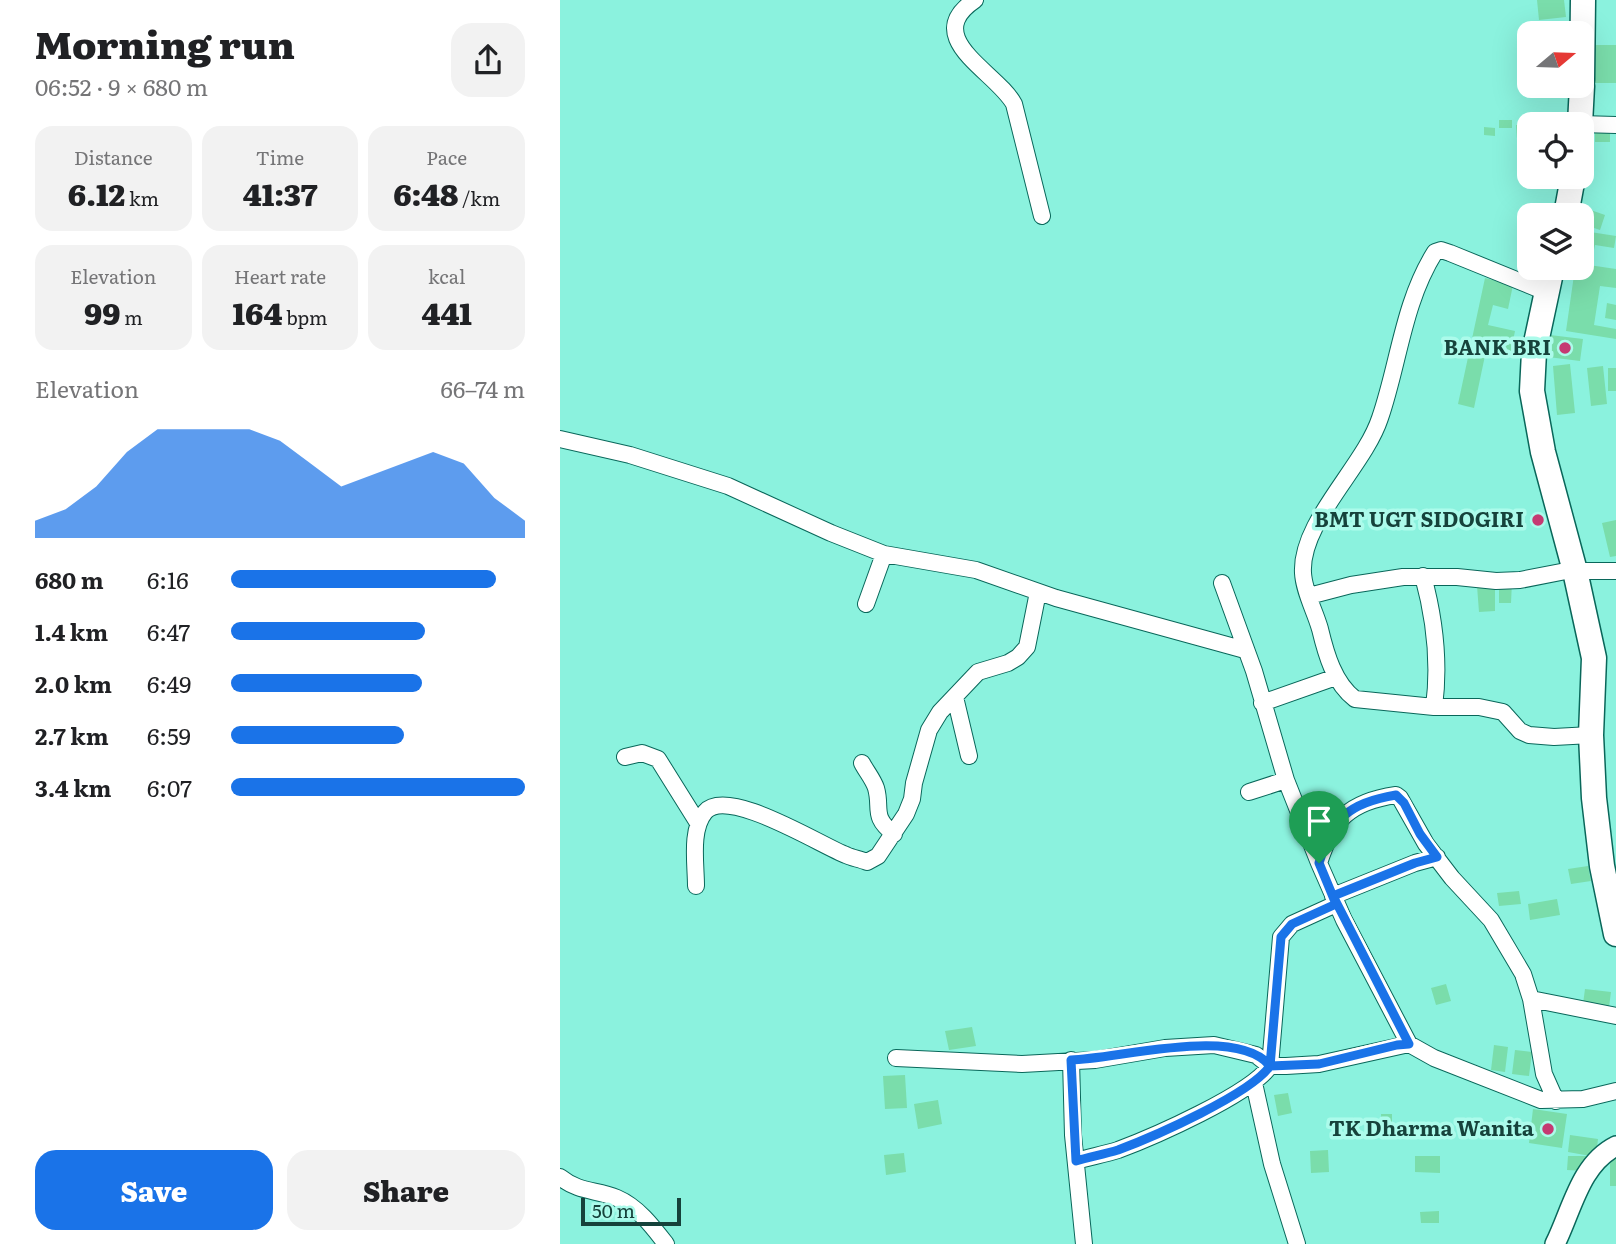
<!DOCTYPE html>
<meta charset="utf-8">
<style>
:root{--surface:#fff;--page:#f2f2f2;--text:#202124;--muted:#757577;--accent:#1a73e8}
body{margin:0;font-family:Literata,serif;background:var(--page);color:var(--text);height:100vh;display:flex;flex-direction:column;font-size:26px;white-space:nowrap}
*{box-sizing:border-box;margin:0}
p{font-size:23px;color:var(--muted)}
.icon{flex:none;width:38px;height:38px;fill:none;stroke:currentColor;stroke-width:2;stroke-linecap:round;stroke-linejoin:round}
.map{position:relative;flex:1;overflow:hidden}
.side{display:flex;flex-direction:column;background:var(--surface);width:560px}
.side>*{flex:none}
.needle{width:46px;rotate:71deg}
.fabs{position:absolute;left:957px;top:21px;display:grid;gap:14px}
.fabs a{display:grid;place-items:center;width:77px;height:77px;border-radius:14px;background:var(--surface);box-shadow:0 7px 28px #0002;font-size:35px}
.scale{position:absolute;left:21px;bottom:18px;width:100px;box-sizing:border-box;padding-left:7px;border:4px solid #16423b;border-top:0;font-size:19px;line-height:24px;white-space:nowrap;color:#16423b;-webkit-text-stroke:5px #acfbeb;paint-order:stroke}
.pin{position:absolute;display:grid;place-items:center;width:60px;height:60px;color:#fff;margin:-72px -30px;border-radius:50% 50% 50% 0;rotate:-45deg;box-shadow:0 0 7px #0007}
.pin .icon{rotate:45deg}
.round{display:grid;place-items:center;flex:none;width:74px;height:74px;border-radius:21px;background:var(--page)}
.head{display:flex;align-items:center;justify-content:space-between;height:119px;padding:0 35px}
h1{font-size:38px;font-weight:800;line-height:52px}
.stats{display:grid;grid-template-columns:repeat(3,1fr);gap:10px;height:119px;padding:7px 35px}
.stats div{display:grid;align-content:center;border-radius:18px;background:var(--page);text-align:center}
.stats b{font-size:30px;font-weight:800}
.stats small{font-size:19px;font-weight:400}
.stats p{font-size:19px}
.chart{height:196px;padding:14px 35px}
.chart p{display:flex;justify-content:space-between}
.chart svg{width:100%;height:126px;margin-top:7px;fill:var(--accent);opacity:.7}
.button{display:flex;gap:14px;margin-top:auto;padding:14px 35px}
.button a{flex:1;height:80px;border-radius:21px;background:var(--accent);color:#fff;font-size:28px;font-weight:800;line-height:80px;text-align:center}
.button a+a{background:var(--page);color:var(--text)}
ul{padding:0 35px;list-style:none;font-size:23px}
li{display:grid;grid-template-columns:112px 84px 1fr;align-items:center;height:52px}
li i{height:18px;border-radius:9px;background:var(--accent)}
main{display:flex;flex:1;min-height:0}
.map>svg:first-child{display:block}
</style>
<main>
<section class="side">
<div class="head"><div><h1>Morning run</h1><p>06:52 · 9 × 680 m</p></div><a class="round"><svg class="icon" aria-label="share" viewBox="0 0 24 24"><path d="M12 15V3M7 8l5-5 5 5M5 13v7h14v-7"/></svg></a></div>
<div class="stats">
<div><p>Distance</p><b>6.12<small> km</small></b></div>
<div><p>Time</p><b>41:37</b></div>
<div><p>Pace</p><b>6:48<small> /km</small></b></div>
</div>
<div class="stats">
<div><p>Elevation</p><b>99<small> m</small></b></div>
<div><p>Heart rate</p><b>164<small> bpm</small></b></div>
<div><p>kcal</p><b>441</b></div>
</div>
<div class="chart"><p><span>Elevation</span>66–74 m</p>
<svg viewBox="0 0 160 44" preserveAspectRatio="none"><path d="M0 44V38L10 34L20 26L30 14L40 6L50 6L60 6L70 6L80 10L90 18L100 26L110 22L120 18L130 14L140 18L150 30L160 38V44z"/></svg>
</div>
<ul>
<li><b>680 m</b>6:16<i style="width:90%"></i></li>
<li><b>1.4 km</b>6:47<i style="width:66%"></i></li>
<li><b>2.0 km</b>6:49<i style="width:65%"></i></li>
<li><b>2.7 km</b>6:59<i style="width:59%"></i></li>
<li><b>3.4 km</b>6:07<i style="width:100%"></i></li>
</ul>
<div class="button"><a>Save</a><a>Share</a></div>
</section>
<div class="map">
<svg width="1056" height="1244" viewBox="0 0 1056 1244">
<rect width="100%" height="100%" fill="#8bf2de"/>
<!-- building -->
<path fill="#7addab" d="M977 0H1004L1006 17 979 20Z
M1035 45H1056V83H1035Z
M1011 118 1012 124H978V123Z
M939 120H952V128H939Z
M970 124V138L957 139 956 125Z
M924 127 935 128V136L924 135Z
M1035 127H1050V142H1035Z
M1025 208 1045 215 1040 230 1022 224Z
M1024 231 1056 236 1054 248 1035 245 1033 255 1022 253Z
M1022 264 1056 269V288L1040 286 1034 325 1056 329V339L1006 331 1015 268H1022Z
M925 278 953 285 948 309 933 305 928 325 955 331 951 351 927 346 914 408 898 404Z
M1047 303 1056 305V320L1045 318Z
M990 335 1023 339 1020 361 988 357Z
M1010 364 1015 413 997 415 993 366Z
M1043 366 1047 404 1031 406 1027 368Z
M1048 368H1056V391H1048Z
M1056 520V556L1050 557 1042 523Z
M952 582 951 603H939V583Z
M935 585V611L919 612 917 586Z
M1028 866 1031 881 1011 884 1008 869Z
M959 891 961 904 939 906 937 893Z
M997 899 1000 915 970 920 968 904Z
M886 984 891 1001 876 1005 871 988Z
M1025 989 1051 992 1049 1007 1023 1004Z
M412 1027 416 1046 389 1050 385 1031Z
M934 1045 948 1047 945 1072 931 1070Z
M955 1050 972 1052 969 1076 952 1074Z
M345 1075 347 1108 325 1109 323 1076Z
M728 1093 732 1113 718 1116 714 1095Z
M378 1100 382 1124 358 1129 354 1104Z
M973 1109 1007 1114 1002 1148 969 1143Z
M821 1114H832V1124L844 1123V1135L822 1136Z
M1010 1135 1038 1139 1036 1157 1008 1152Z
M768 1150 769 1172 751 1173 750 1151Z
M344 1153 346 1172 326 1175 324 1155Z
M855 1156H880V1173L855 1172Z
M1008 1156H1026L1025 1171 1007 1170Z
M1050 1157H1056V1186H1050Z
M879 1211V1223H861L860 1212Z"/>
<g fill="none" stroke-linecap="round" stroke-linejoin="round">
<defs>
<path id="minor" d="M415 0C359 38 437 72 454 104L482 216
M1020 124 1056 125
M986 292 890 253 881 250 875 252C843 303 839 363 820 418 804 467 740 522 743 573 744 592 755 611 760 629 766 654 774 683 795 699L874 707H919L943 712 960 731 969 735 994 737 1031 735
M0 439 70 455 168 486 271 533 324 554 416 570 496 598 685 650
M863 576C875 620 880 662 874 707
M662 583 694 671 726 780 759 863 784 920 849 1044
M749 596 791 585 843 577H897L936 581 960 580 1006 571H1056
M306 604 324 554
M395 697 409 756
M702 703 776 677
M65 757 82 753 98 759 138 823
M302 763C306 771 313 779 316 788 322 809 311 816 334 834
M689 792 726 780
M759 863C773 820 788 802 836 795L840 798 866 844 892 878 931 920 963 974 971 999 984 1074 996 1101
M136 886C136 864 130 830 145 812 167 786 260 845 286 855 292 858 300 859 307 862L318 856 346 814 352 799 354 783 369 730 380 712 418 672 448 663 458 657 467 647 478 592
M773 896 855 863 877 857
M971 999 1056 1016
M336 1058 462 1064 535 1060 605 1048 654 1045 696 1055 710 1066H726L759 1064 849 1044 874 1058 981 1100 1023 1099 1056 1091
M511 1060 513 1135 524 1244
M694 1083 712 1164 737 1244
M516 1161C530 1157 545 1154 558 1150 593 1137 691 1094 710 1066L721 937 732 924 776 904
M0 1177C20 1193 35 1189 57 1198 78 1207 93 1227 106 1244"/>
<path id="tertiary" d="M995 1244C1012 1210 1020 1164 1056 1146"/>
<path id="primary" d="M1022 80 1023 0
M1020 124 1022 86
M1006 215 1013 177
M992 268 974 352 972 391 983 452 1015 571 1034 658 1031 735 1034 798 1042 866 1056 934"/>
</defs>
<!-- minor casing -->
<use href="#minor" stroke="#09675a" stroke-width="18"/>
<!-- tertiary casing -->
<use href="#tertiary" stroke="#09675a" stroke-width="22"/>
<!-- primary casing -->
<use href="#primary" stroke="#09675a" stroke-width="27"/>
<!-- minor -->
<use href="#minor" stroke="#fff" stroke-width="16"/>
<!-- tertiary -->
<use href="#tertiary" stroke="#fff" stroke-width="19"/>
<!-- primary -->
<use href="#primary" stroke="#fff" stroke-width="24"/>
</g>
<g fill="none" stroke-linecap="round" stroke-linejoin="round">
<defs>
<path id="route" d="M759 863 776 904 732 924 721 937 710 1066C677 1025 558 1059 511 1060L516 1161C530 1157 545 1154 558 1150 593 1137 691 1094 710 1066L759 1064 837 1045 849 1044 773 896 855 863 877 857 860 834 844 803 836 795C788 803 773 818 759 863"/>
</defs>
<!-- route casing -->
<use href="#route" stroke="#fff" stroke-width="14"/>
<!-- route -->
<use href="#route" stroke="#1a73e8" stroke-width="9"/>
</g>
<!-- markers -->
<g fill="#c53a72" stroke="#acfbeb" stroke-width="2.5">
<circle cx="1005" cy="348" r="7"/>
<circle cx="978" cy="520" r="7"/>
<circle cx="988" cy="1129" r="7"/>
</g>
<g text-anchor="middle" stroke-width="7" stroke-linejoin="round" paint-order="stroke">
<!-- poi labels -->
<g font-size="21" font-weight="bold" fill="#16423b" stroke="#acfbeb" text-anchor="end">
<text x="991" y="355">BANK BRI</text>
<text x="964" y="527">BMT UGT SIDOGIRI</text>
<text x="974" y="1136">TK Dharma Wanita</text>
</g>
</g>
</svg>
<div class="fabs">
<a><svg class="needle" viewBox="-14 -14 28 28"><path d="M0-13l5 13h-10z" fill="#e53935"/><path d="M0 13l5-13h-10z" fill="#757577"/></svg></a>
<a><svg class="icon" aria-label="locate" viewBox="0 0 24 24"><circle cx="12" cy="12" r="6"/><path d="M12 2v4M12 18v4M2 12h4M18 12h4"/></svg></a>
<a><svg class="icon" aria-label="layers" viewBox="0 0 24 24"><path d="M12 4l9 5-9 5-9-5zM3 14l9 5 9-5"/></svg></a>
</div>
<div class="scale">50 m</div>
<div class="pin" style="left:759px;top:863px;background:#1e9e55"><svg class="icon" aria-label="arrive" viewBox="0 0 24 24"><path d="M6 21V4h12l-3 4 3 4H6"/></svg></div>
</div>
</main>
